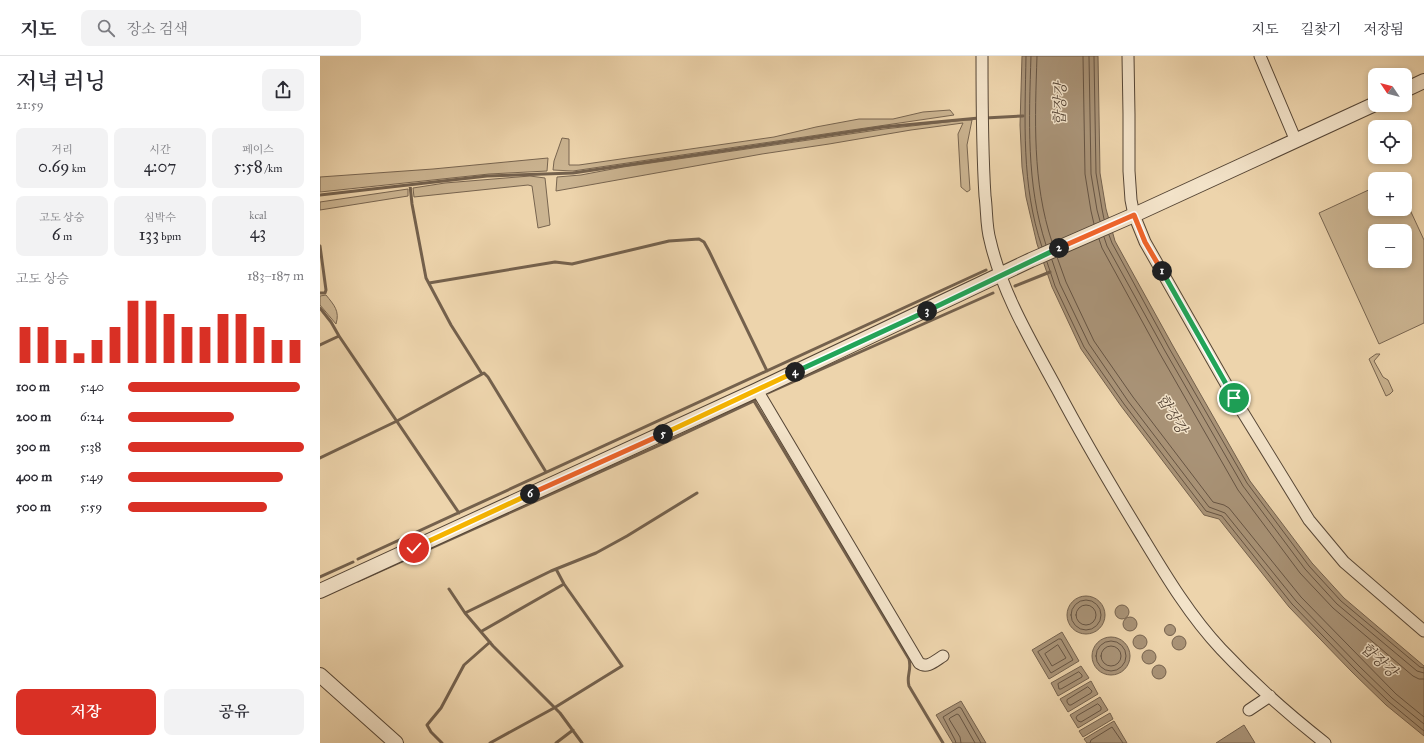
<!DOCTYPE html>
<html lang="ko">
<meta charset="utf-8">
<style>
:root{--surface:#fff;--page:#f2f2f3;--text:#2b2b33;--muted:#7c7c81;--line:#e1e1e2;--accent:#d93025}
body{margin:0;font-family:"IM FELL Great Primer","Noto Serif KR",serif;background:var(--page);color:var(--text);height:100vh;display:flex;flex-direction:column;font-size:15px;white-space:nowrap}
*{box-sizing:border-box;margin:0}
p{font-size:13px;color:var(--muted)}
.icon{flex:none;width:22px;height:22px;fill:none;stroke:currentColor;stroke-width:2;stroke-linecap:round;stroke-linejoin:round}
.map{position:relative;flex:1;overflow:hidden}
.details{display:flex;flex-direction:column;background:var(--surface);width:320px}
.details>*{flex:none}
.needle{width:26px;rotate:305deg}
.tools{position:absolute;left:1048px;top:12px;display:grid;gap:8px}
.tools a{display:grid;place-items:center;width:44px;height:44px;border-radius:8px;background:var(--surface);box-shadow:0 2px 6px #0003;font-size:20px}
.pin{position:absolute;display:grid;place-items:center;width:34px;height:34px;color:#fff;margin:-17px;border:2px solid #fff;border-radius:50%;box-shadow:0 1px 4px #0007}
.km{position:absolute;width:20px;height:20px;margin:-10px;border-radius:50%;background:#222;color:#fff;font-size:11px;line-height:20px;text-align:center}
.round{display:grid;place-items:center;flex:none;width:42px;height:42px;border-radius:8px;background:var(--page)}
.overview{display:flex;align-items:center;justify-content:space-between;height:68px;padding:0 16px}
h1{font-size:22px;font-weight:600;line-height:30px}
.metrics{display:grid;grid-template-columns:repeat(3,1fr);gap:6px;height:68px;padding:4px 16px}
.metrics div{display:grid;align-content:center;border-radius:8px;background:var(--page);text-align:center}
.metrics b{font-size:17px;font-weight:600}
.metrics small{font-size:11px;font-weight:400}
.metrics p{font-size:11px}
.chart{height:112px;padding:8px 16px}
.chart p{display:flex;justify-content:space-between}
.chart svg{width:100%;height:72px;margin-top:4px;stroke:var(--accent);stroke-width:6}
.cta{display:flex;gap:8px;margin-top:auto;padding:8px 16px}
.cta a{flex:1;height:46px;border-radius:8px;background:var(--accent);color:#fff;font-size:16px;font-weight:600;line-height:46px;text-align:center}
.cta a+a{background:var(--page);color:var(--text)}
ul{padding:0 16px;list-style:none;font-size:13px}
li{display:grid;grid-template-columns:64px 48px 1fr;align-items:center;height:30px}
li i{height:10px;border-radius:5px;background:var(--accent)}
header{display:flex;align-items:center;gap:24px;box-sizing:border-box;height:56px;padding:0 20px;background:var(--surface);border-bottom:1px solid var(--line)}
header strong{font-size:19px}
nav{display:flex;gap:22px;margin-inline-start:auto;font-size:14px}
.search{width:280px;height:36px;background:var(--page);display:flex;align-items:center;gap:10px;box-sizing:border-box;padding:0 14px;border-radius:8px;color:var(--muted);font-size:15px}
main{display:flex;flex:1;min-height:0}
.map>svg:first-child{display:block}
</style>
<header>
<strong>지도</strong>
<div class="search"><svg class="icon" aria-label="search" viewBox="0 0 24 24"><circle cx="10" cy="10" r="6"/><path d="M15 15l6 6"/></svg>장소 검색</div>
<nav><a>지도</a><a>길찾기</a><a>저장됨</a></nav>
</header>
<main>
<section class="details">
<div class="overview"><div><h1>저녁 러닝</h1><p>21:59</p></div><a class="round"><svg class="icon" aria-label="share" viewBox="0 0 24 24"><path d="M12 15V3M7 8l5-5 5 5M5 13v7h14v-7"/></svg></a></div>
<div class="metrics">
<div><p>거리</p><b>0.69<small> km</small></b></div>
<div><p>시간</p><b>4:07</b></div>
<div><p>페이스</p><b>5:58<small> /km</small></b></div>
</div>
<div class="metrics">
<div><p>고도 상승</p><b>6<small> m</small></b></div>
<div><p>심박수</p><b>133<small> bpm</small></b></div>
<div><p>kcal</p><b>43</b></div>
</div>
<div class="chart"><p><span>고도 상승</span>183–187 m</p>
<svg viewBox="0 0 160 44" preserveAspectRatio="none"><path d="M5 44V22M15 44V22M25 44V30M35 44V38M45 44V30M55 44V22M65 44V6M75 44V6M85 44V14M95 44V22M105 44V22M115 44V14M125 44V14M135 44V22M145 44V30M155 44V30"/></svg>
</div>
<ul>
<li><b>100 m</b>5:40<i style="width:98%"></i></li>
<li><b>200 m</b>6:24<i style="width:60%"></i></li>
<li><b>300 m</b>5:38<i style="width:100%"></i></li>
<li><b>400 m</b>5:49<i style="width:88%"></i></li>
<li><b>500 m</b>5:59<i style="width:79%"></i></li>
</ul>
<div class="cta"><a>저장</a><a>공유</a></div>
</section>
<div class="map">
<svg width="1104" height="687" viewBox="0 0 1104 687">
<rect width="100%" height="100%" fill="#edd4ac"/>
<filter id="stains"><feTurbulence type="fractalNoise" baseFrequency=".005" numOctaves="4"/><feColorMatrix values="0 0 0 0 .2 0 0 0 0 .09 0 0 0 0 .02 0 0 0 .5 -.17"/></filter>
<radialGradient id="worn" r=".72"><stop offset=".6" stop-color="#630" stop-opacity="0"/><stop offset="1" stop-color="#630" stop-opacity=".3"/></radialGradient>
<!-- green -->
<path fill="#cbb491" stroke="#786550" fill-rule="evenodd" d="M630 54 634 59 253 115 233 114 234 105 242 82 249 83V109H259L454 81 496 71 539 63H573L603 56Z
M645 64H652L647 89 650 134 647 136 641 131 638 78 643 67 591 74 509 88 442 98 236 135 237 121 261 119 303 111 564 73Z
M228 102 227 115 169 118 0 136V121L113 113Z
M210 120 225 122 230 169 218 172 212 130 208 129 94 141 93 132 125 127Z
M1055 131V153H1085V143L1104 184V267L1059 288 999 157ZM1055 175H1085V205H1055Z
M88 133V140L0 154V146Z
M6 239C14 249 20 255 16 268L0 249V240Z
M1056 298H1060L1054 305 1063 321 1068 324 1073 335 1070 338 1066 340 1049 303Z"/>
<!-- water -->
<path fill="#a99377" stroke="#74614d" d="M702 0H778L780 117 786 153 795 185 853 290 930 425 992 507 1024 542 1104 610V680L1066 649 1032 616 969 551 899 463 884 459 801 350 761 293 732 231 717 188 706 141 702 111 700 69Z
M747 559a19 19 0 1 1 38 0a19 19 0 1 1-38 0Z
M795 556a7 7 0 1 1 14 0a7 7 0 1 1-14 0Z
M803 568a7 7 0 1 1 14 0a7 7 0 1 1-14 0Z
M844.5 574a5.5 5.5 0 1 1 11 0a5.5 5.5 0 1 1-11 0Z
M742 576 759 605 729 623 712 594Z
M813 586a7 7 0 1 1 14 0a7 7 0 1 1-14 0Z
M852 587a7 7 0 1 1 14 0a7 7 0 1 1-14 0Z
M772 600a19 19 0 1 1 38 0a19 19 0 1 1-38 0Z
M822 601a7 7 0 1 1 14 0a7 7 0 1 1-14 0Z
M832 616a7 7 0 1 1 14 0a7 7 0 1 1-14 0Z
M761 610 769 622 738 640 731 627Z
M771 625 778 638 748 656 740 643Z
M780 641 788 654 758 672 750 659Z
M641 645 666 687H633L616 659Z
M790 657 793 663 763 681 759 675Z
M794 665 807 687H767L764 683Z
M924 669 935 687H896Z"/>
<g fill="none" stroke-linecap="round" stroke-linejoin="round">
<!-- shore -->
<path stroke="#665443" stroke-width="1" d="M706 0C705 64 701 129 722 191
M711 0C709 63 706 128 726 189
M717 0C715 62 712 126 732 186
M763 0 765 118 771 155 774 168
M769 0 771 118 777 154 780 165
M774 0 776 117 782 153 784 163
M789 179 792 187 849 292 927 427 989 510 1021 545 1100 611 1104 612
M784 181 787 190 845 295 923 430 985 513 1017 548 1097 615 1104 617
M779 183 782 192 840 298 918 434 980 517 1013 552 1093 620 1099 623H1104
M737 201 746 226 774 285 813 341 893 446 904 449 909 452 981 541 1076 638 1104 661
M732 204 740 228 769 288 808 345 889 451 905 457 976 545 1039 610 1072 642 1104 668
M727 206 735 230 764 291 804 348 886 455 902 460 972 548 1035 613 1069 646 1104 675
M751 559a15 15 0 1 1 30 0a15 15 0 1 1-30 0Z
M756 559a10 10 0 1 1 20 0a10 10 0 1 1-20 0Z
M739 583H741L753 604 731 617 718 596Z
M776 600a15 15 0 1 1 30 0a15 15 0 1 1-30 0Z
M738 589 746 602 732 610 725 598Z
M781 600a10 10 0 1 1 20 0a10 10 0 1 1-20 0Z
M759 616 762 619V621L741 633H739L738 628Z
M768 631 772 635 771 637 751 649H749L747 646V644Z
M778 648 781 651V654L761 666 758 665 756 662 757 660Z
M636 687 635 684 623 661 639 651 641 652 661 687
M641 687 640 681 629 663 630 662 637 658 639 659 655 687
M770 687 771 684 792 671 803 687"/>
<!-- stream -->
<path stroke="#74614d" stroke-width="3" d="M665 62 703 60
M90 129 92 148 106 222 131 269 162 318
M0 139 167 120 253 117 563 71 659 62
M0 190 6 234 5 237H0
M109 227 235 206 252 208 349 185 379 183 384 186 389 195 447 315
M695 230 730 216
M0 252 11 266 19 280 139 457
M0 289 19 280
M448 337 673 237
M434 345 589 603C592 615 586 619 589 630L623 687
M0 402 77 365 164 317 168 321 226 416
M38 503 666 214
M0 521 33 506
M38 525 340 389 436 344
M129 533 145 557 173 590 240 657 262 687
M145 557 231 515 276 497 307 480 377 437
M162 575 244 528
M122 687 111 676 107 669 121 652 144 609 170 586
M170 687 234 652 302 610 244 528 236 513
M236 687 253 674"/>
<defs>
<path id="minor" d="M662 0C662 47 662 93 665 140 667 154 666 170 670 184 682 237 711 285 737 333 764 384 793 433 823 482 846 520 870 560 901 593 933 627 968 658 1005 687
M808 0 809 58V115L811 144 814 159 825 186 914 342 989 464 1024 506 1104 575
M940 0 976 85
M437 334 599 607C607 613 615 605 623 600
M929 654 950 640"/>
<path id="tertiary" d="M1085 34 1104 25
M0 535 437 334 711 204 814 159 1055 48
M0 619 76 687"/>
</defs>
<!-- minor casing -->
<use href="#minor" stroke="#564636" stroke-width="13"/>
<!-- tertiary casing -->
<use href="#tertiary" stroke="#564636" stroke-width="16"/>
<!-- minor -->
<use href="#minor" stroke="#f3e3c9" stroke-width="11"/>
<!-- tertiary -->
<use href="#tertiary" stroke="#f3e3c9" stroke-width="14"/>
</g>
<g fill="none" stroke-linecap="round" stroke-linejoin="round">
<defs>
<path id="split-1" d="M842 215 914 342"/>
<path id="split-2" d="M739 192 814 159 825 186 842 215"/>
<path id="split-3" d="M607 255 739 192"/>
<path id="split-4" d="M475 316 607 255"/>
<path id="split-5" d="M343 378 475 316"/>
<path id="split-6" d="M210 438 343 378"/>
<path id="split-7" d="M94 492 210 438"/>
</defs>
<!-- split-1 casing -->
<use href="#split-1" stroke="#fff" stroke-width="8"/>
<!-- split-2 casing -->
<use href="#split-2" stroke="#fff" stroke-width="8"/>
<!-- split-3 casing -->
<use href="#split-3" stroke="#fff" stroke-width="8"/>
<!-- split-4 casing -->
<use href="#split-4" stroke="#fff" stroke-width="8"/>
<!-- split-5 casing -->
<use href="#split-5" stroke="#fff" stroke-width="8"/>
<!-- split-6 casing -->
<use href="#split-6" stroke="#fff" stroke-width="8"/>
<!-- split-7 casing -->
<use href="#split-7" stroke="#fff" stroke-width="8"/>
<!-- split-1 -->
<use href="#split-1" stroke="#22a559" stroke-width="5"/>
<!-- split-2 -->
<use href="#split-2" stroke="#f0652b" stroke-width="5"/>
<!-- split-3 -->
<use href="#split-3" stroke="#22a559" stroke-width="5"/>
<!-- split-4 -->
<use href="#split-4" stroke="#22a559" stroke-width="5"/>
<!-- split-5 -->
<use href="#split-5" stroke="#f5b400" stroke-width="5"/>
<!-- split-6 -->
<use href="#split-6" stroke="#f0652b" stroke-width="5"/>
<!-- split-7 -->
<use href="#split-7" stroke="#f5b400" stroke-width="5"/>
</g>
<g text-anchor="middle" stroke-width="3" stroke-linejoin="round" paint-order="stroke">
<!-- water labels -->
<g font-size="15" font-style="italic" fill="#594839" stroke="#f3e3c9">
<text transform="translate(740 48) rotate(-89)" y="5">합장강</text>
<text transform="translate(852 358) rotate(58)" y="5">합장강</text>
<text transform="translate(1059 604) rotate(42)" y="5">합장강</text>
</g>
</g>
<rect width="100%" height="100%" filter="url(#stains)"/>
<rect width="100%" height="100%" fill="url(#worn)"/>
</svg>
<div class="tools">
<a><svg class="needle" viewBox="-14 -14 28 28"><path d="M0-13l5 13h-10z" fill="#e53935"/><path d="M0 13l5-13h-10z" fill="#7c7c81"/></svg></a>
<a><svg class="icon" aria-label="locate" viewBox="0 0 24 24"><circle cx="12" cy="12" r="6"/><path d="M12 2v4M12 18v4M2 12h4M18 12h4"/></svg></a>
<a>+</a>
<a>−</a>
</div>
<div class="pin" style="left:914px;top:342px;background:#1e9e55"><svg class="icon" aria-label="arrive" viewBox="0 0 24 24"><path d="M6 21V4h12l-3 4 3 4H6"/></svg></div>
<div class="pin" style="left:94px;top:492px;background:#d93025"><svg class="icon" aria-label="check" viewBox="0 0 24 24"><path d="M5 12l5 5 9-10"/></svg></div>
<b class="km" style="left:842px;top:215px">1</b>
<b class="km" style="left:739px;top:192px">2</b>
<b class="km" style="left:607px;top:255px">3</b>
<b class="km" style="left:475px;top:316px">4</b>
<b class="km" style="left:343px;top:378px">5</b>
<b class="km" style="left:210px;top:438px">6</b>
</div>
</main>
